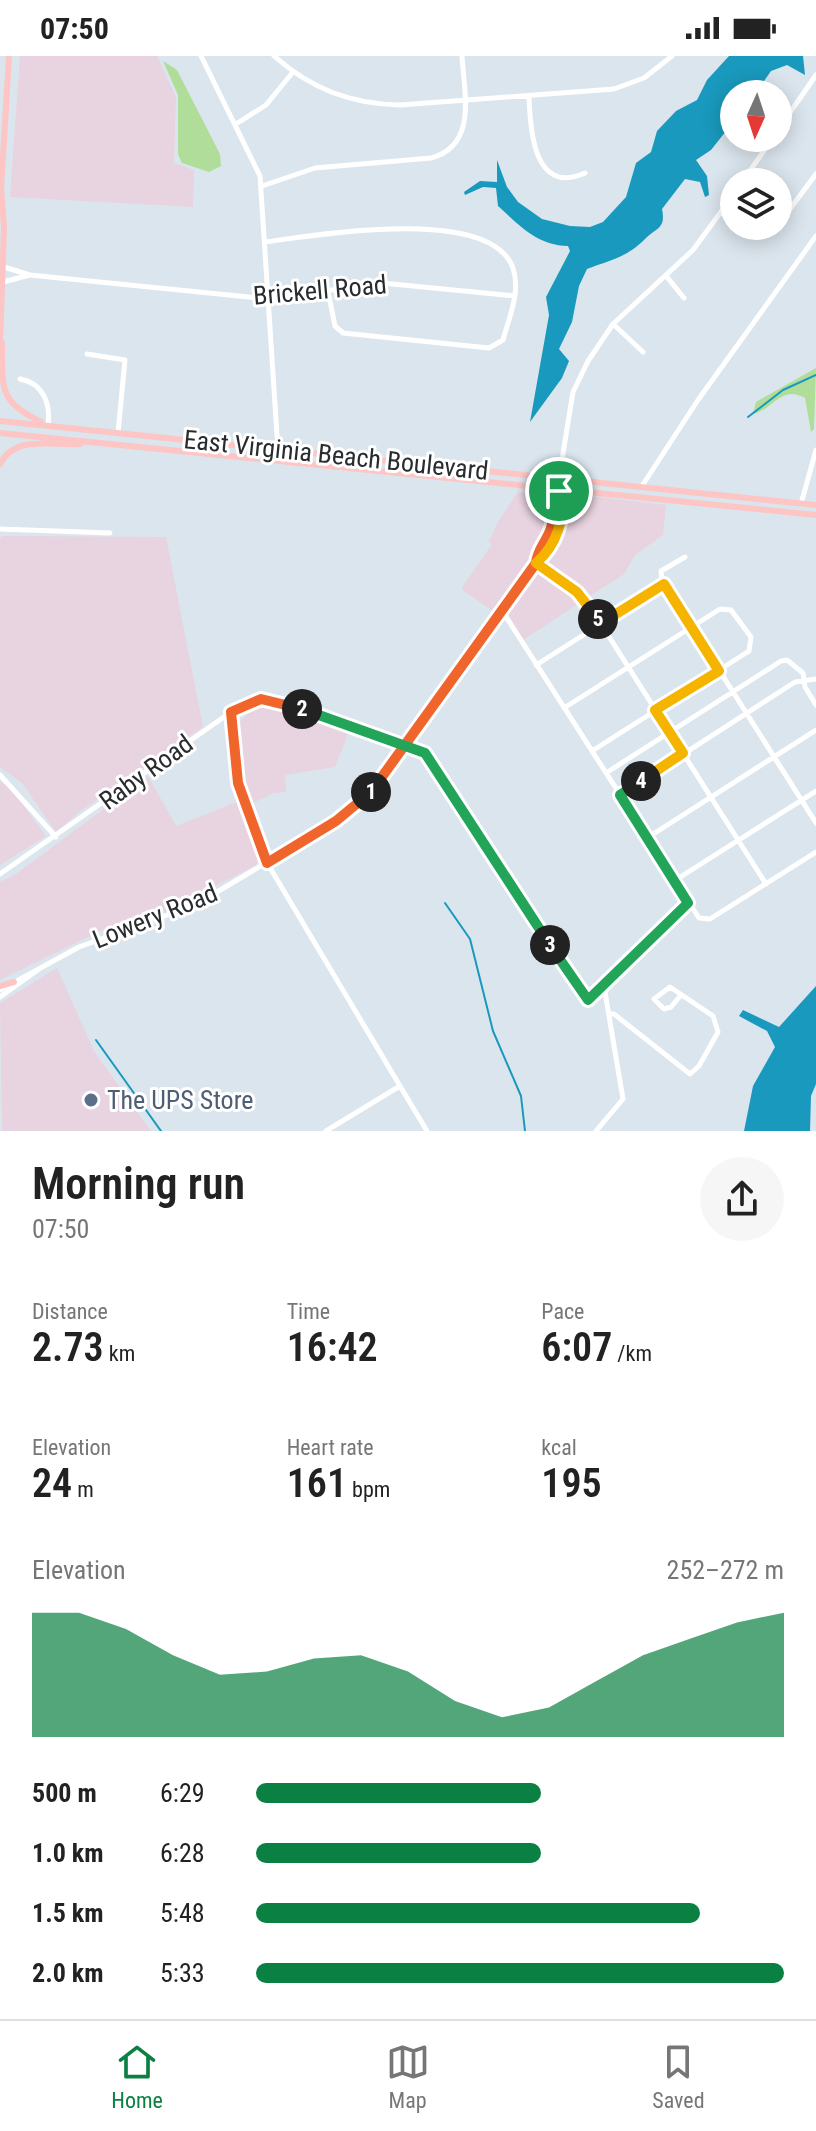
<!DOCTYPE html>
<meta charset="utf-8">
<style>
:root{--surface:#fff;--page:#f6f6f6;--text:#222;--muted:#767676;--line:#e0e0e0;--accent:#0b8043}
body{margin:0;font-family:"Roboto Condensed",sans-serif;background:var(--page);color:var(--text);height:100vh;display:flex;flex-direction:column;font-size:30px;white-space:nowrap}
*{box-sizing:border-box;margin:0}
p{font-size:26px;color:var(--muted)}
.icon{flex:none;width:44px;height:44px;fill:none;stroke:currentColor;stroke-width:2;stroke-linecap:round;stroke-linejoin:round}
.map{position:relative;height:1075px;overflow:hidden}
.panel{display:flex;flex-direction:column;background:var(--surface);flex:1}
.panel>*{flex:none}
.needle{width:52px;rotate:183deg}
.fabs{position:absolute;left:720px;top:24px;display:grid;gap:16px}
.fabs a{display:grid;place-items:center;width:72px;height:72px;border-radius:50%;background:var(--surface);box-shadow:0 4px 20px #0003;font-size:40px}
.pin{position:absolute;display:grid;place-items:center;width:68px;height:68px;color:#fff;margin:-34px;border:4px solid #fff;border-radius:50%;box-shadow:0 2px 8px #0007}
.km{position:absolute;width:40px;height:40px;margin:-20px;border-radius:50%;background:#222;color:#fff;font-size:22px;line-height:40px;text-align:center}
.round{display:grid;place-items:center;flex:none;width:84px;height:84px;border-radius:42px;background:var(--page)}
.summary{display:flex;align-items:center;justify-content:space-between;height:136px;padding:0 32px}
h1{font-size:44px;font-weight:600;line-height:60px}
.stats{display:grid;grid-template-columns:repeat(3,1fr);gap:12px;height:136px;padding:8px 32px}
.stats div{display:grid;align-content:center}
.stats b{font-size:40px;font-weight:600}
.stats small{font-size:22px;font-weight:400}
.stats p{font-size:22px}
.chart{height:224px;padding:16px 32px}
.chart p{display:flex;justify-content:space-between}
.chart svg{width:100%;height:144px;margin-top:8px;fill:var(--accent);opacity:.7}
ul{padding:0 32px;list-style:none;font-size:26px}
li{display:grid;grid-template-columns:128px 96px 1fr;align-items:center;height:60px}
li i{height:20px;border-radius:10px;background:var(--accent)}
.status{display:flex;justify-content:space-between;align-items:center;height:56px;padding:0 40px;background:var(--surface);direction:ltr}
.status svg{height:22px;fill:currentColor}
.tabs{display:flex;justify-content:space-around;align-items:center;height:112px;border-top:2px solid var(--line);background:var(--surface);font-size:22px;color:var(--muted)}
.tabs a{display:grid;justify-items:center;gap:4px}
.tabs .selected{color:var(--accent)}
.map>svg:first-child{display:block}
</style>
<div class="status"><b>07:50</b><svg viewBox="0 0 49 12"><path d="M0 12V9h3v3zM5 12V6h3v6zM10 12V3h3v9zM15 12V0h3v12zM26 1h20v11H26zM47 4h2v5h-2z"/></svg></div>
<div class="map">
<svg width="816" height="1075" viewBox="0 0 816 1075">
<rect width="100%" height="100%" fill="#dbe5ed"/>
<!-- commercial -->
<path fill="#e8d3e0" d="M20 0H157L176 41 174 107 194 114 193 151 10 141Z
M518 436 552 439 551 465 546 480 497 558 461 533 492 488 489 486 498 466Z
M565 437 666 449 663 479 635 499 624 518 523 584 507 556 561 473Z
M3 480 166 481 203 671 79 756 56 776 22 727 0 711V482Z
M275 647 350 673 335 711 285 719 286 736 273 737 249 749 240 708 238 669 251 652Z
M148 720 176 770 239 745 259 800 256 809 165 856 102 874 0 924V826L16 818Z
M0 725 12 734 46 780 0 809Z
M57 912 94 995 151 1075H2L0 947Z"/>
<!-- green -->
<path fill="#b0dd9a" d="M163 5 177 14 220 98 221 110 209 116 182 107 178 98V39Z
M816 312 814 373 811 376 805 342C781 328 773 354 753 358L756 346Z"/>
<!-- water -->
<path fill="#1999bd" d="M729 0H803L805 19 787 9 771 15 755 38H734V65L711 94 696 104 707 120 709 139 705 141 700 126 685 123 662 153C666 173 657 171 645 183 626 202 610 204 587 213L579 230 572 266 559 293 569 305 562 322 530 366 549 259 546 241 570 195 568 190C537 189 520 170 498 150L496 132 483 131 465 139 464 136 480 125 497 126V104L507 131 518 146 542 163 570 170 590 171 603 166 626 141 636 107 651 96 657 75 676 55 697 44 707 24Z
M816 930V1028L811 1040 810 1075H744L753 1030 775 991 767 975 739 960 743 954 779 971Z"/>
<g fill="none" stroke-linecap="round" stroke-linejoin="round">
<!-- stream -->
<path stroke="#1999bd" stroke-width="2" d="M748 361 783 334 816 319
M445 847 470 883 493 975 521 1040 525 1075
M96 984 161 1075"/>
<!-- minor -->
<path stroke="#fff" stroke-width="5" d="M201 0 260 120 278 394
M274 0C311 33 351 48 400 49L614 33 644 22 672 0
M529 40C530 72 533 140 585 117
M236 68 266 49 293 16
M778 74 816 19
M742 126 773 82
M262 130 315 112 431 102C478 90 464 36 462 0
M721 156 734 164
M778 169 816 118
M744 170 761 175 777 170
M265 186C317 179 490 149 513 212 521 236 509 261 503 284L489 292 343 277 335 270 328 235
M30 219 268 243 382 227 515 240
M667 221 684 242
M3 226 30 219 4 211
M613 268 643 296
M87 298 125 304 118 377
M20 323C43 327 51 348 48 369
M642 430 698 344 816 180
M801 448 816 394
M0 473 110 477
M685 501 661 515 662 524 816 767
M536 506 537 497 551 471 573 336 588 305 613 268 693 194 734 138
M536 507 587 546 766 828
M503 556 699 862 710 863 816 796
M536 609 664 528
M564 652 720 553 731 554 751 581 749 595 592 695
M231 657 238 727 263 800 400 1030
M606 717 781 605 787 604 803 617 805 631 816 649
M0 719 56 781
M620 739 795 626 816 623
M647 782 816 674
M0 818 231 656 248 646 270 643 425 697 588 944 688 847
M674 825 816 735
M0 934 79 891 173 857 217 836 336 765 360 747 386 719 544 500 559 470V435
M0 941 42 911
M609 958H614L690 1018 699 1010 718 976 713 960 670 931 654 943 664 953 671 951 681 939
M326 1075 400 1030 427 1075
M596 1075 623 1043 604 930"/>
<!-- major -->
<path stroke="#fdc5c4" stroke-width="6" d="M1 133 9 0
M2 287C2 336 0 345 41 366
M0 289 4 171 1 131
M0 365 816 449
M0 377 816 459
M0 408C15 378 52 390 80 388
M0 930 14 926"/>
</g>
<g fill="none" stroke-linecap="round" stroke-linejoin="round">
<defs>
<path id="split-1" d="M371 736 536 507C537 493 547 485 551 472 555 459 551 446 559 435"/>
<path id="split-2" d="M302 653 261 643 231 656 238 727 267 807 336 765 371 736"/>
<path id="split-3" d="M302 653 425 697 550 889"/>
<path id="split-4" d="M550 889 588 944 688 847 620 739 641 725"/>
<path id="split-5" d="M598 563 600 568 664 528 719 615 655 654 683 697 641 725"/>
<path id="split-6" d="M559 435C567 461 556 490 536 507L577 536 598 563"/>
</defs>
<!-- split-1 casing -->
<use href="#split-1" stroke="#fff" stroke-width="16"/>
<!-- split-2 casing -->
<use href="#split-2" stroke="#fff" stroke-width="16"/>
<!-- split-3 casing -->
<use href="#split-3" stroke="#fff" stroke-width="16"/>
<!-- split-4 casing -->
<use href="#split-4" stroke="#fff" stroke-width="16"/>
<!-- split-5 casing -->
<use href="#split-5" stroke="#fff" stroke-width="16"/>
<!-- split-6 casing -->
<use href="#split-6" stroke="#fff" stroke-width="16"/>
<!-- split-1 -->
<use href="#split-1" stroke="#f0652b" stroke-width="10"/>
<!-- split-2 -->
<use href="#split-2" stroke="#f0652b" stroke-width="10"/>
<!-- split-3 -->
<use href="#split-3" stroke="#22a559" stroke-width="10"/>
<!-- split-4 -->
<use href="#split-4" stroke="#22a559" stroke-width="10"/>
<!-- split-5 -->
<use href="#split-5" stroke="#f5b400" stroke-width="10"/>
<!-- split-6 -->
<use href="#split-6" stroke="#f5b400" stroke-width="10"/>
</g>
<!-- markers -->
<circle fill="#5c6f8a" stroke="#fff" stroke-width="3" cx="91" cy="1044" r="8"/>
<g text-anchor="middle" stroke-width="6" stroke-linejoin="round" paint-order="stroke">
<!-- street labels -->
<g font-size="26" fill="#282c2f" stroke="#fff">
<text transform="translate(320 234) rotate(-5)" y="9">Brickell Road</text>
<text transform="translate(336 399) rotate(6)" y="9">East Virginia Beach Boulevard</text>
<text transform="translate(146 716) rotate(-36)" y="9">Raby Road</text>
<text transform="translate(155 860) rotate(-22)" y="9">Lowery Road</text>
</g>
<!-- service labels -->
<g font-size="26" fill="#4e5e75" stroke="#fff" text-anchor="start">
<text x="107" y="1053">The UPS Store</text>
</g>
</g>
</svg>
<div class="fabs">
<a><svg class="needle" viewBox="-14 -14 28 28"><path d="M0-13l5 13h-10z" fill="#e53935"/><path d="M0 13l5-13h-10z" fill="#767676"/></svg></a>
<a><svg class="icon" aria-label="layers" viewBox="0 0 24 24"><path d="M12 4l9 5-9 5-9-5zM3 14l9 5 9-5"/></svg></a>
</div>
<div class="pin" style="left:559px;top:435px;background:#1e9e55"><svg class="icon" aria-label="arrive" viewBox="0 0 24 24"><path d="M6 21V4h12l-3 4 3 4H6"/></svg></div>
<b class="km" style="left:371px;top:736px">1</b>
<b class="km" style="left:302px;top:653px">2</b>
<b class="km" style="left:550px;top:889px">3</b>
<b class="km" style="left:641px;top:725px">4</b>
<b class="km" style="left:598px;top:563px">5</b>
</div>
<section class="panel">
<div class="summary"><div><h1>Morning run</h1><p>07:50</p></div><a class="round"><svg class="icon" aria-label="share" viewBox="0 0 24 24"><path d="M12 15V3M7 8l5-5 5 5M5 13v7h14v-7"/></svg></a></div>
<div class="stats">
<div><p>Distance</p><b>2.73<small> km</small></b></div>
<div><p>Time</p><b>16:42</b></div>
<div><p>Pace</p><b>6:07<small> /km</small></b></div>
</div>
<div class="stats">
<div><p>Elevation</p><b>24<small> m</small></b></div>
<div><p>Heart rate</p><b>161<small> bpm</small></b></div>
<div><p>kcal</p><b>195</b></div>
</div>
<div class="chart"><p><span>Elevation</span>252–272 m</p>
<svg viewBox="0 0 160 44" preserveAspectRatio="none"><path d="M0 44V6L10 6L20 11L30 19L40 25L50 24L60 20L70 19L80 24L90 33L100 38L110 35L120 27L130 19L140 14L150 9L160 6V44z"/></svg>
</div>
<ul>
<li><b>500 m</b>6:29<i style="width:54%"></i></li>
<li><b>1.0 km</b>6:28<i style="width:54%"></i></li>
<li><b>1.5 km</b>5:48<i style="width:84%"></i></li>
<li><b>2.0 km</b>5:33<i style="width:100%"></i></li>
</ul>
</section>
<nav class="tabs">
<a class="selected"><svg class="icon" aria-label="home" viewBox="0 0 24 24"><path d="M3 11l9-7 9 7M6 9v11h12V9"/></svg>Home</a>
<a><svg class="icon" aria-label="map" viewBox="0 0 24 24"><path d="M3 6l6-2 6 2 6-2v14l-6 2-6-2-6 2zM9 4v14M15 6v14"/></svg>Map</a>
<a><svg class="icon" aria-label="saved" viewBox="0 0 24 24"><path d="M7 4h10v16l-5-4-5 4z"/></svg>Saved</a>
</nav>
